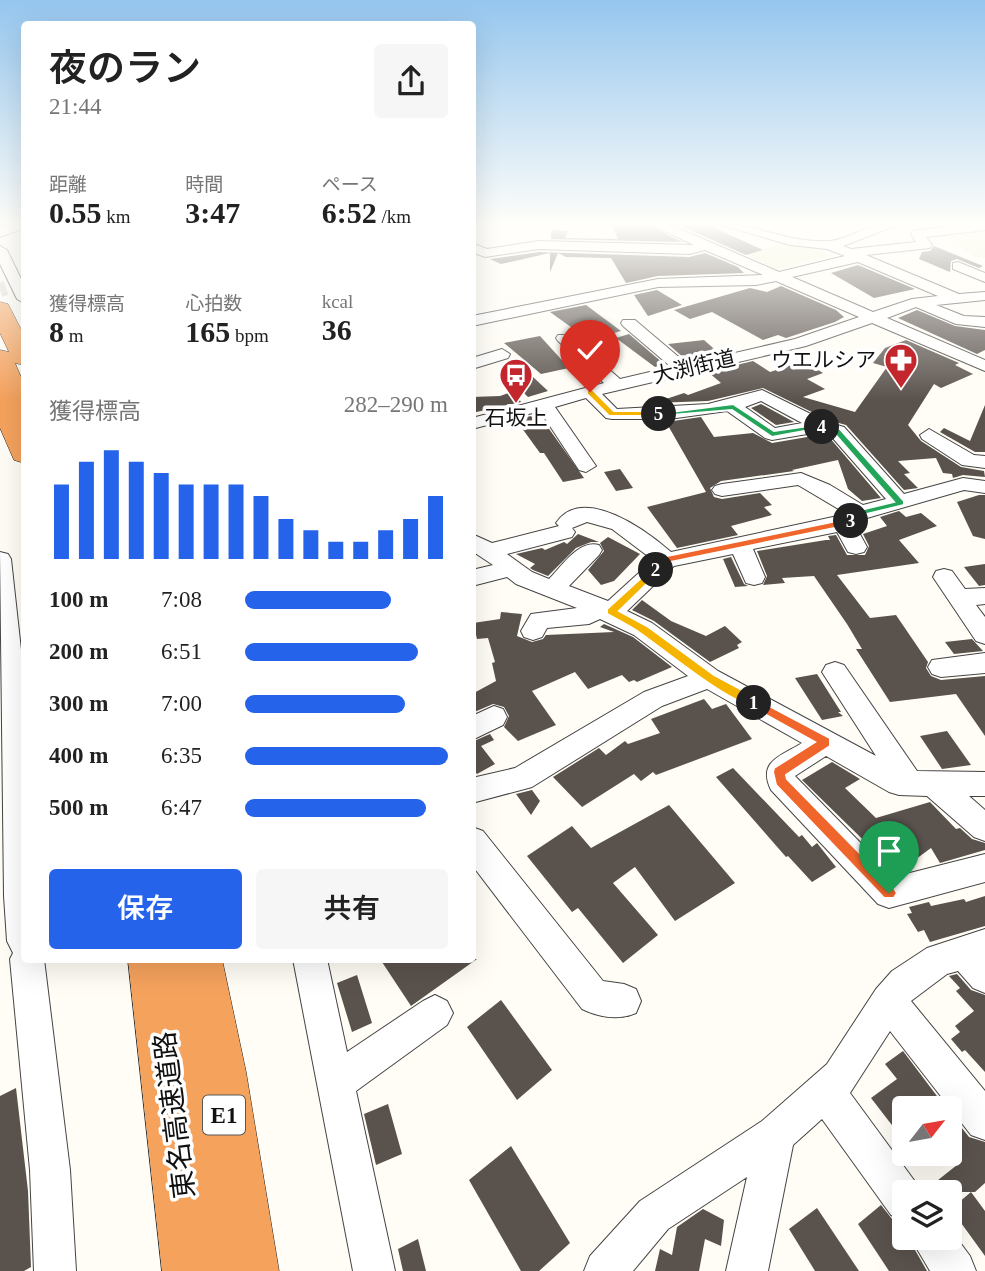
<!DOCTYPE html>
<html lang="ja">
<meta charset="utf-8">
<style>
:root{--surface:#fff;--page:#f6f6f6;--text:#222;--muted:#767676;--accent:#2563eb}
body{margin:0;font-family:"Times New Roman","Noto Sans JP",serif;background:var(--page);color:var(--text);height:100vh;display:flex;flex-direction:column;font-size:26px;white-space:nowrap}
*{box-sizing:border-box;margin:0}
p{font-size:23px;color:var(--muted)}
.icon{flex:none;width:38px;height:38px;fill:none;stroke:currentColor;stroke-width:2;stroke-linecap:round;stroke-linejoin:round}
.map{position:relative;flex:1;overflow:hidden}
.sheet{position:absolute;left:21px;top:21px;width:455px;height:942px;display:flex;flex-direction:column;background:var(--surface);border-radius:7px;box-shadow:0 7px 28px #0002}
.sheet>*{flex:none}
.needle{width:46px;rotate:59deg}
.controls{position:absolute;left:892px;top:1096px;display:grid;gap:14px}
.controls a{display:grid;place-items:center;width:70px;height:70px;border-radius:7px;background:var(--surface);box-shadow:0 7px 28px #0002;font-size:35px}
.pin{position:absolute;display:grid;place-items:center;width:60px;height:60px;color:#fff;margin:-72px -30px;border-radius:50% 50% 50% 0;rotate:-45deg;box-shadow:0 0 7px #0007}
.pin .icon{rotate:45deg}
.km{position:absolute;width:35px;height:35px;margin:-18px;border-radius:50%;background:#222;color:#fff;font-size:19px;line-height:35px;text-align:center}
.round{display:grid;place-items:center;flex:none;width:74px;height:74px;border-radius:7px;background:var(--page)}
.headline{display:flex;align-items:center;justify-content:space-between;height:119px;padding:0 28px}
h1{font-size:38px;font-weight:600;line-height:52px}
.figures{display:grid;grid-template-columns:repeat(3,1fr);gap:10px;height:119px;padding:7px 28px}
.figures div{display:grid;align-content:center}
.figures b{font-size:30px;font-weight:600}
.figures small{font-size:19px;font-weight:400}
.figures p{font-size:19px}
.chart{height:196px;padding:14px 28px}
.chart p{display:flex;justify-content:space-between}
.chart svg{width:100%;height:126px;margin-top:7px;stroke:var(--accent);stroke-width:6}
.primary-button{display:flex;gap:14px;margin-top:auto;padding:14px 28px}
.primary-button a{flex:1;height:80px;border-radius:7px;background:var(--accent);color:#fff;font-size:28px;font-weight:600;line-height:80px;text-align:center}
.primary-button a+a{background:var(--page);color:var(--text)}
ul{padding:0 28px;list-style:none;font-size:23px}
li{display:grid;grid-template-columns:112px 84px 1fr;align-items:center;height:52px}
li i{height:18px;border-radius:9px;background:var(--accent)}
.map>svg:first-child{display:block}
</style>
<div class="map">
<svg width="985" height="1271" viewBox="0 0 985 1271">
<rect width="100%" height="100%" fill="#fffdf5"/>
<!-- farmland -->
<path fill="#f6f3d4" d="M985 228V258L975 257 939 233Z
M785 242 805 243 831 256 775 270 746 256Z"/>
<!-- building -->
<path fill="#5a524d" d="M634 222H643L682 242 551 239V230L568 231 565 238 618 239 611 223Z
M672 222 706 224 763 250 746 255Z
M934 246 983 266 979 268 957 259 951 261 950 272 919 259 922 252 930 251Z
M539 252 689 257 705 253 738 267 744 273 658 276 626 283 611 258 566 257 558 253 550 272V253L501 264 490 259Z
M858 265 915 289 874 298 831 273Z
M781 286 836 310 844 317 835 322 786 338 778 335 763 340 712 312 690 319 674 310 750 288 767 292Z
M657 290 682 305 648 316 634 295Z
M586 305 621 331 589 340 550 312Z
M917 310 955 326 985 330V350L977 354 898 318Z
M629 334 664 364 655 367 616 338Z
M540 336 569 368 541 374 504 343Z
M704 340 720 354 694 360 690 357 684 358 668 344Z
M906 340 959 363 955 365 973 374 941 388 934 384 908 425 921 441 961 467 984 471 985 477 963 475 953 478 952 474 943 473 936 458 898 461 910 473 904 474 918 488 904 490 846 425 828 420 763 388 708 401 654 403 684 393 688 395 721 383 708 372 753 361 770 372 804 361 823 373 807 379 825 389 803 397 855 412 887 367 873 363 885 348Z
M533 377 548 391 528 397 513 382Z
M514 391 521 402 472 413V397L500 396Z
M761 404 794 422 776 425 751 408Z
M985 405V452H975L940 432 944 428 970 441Z
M531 416 539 427 547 426 584 478 563 482 544 453H540L516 420Z
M701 417 714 437 753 433 772 443 819 435 829 437 881 498 862 501 848 489 838 460 792 470 794 471 721 481 710 488 714 497 722 499 760 493 772 505 764 507 772 515 731 526 738 535 677 548 647 507 706 492 666 422Z
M620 469 633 488 616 491 604 472Z
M979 495H985V539L973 536 957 502Z
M899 511 906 517 921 513 937 526 899 540 919 563 837 575 870 618 896 615 928 662 926 668 931 676 941 680 985 676V736L956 694 890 702 856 649H862L847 624 814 576 782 578 785 583 763 585 767 576 757 551 826 540H830L828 536 836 535 847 555H865L869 546 863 534 887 526 880 517Z
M578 534 599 542H591L576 548 548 576 533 570 530 568 535 564 516 554 542 548 545 550 564 542 567 544Z
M608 537 640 554 614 581 601 585 588 570 604 551 600 543Z
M731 557 744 584 748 586 735 587 723 559Z
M985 564V585L979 586 964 567Z
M642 600 671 621 706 636 725 626 742 642 737 645 739 648 710 662 654 621 632 610Z
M501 612 522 614 517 636 532 642 543 639 546 635 614 632 600 627 604 624 633 637 672 667 637 682 634 680 629 682 622 675 588 689 575 672 532 691 556 725 518 741 504 727 509 716 504 707 493 704 472 713V694L496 681 492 663 495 662 488 638 477 639 473 623 500 619Z
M972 639 983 651 954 654 945 642Z
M817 674 841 712H838L843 716 822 720 795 678Z
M704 699 712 709 726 704 752 739 656 775 653 772 641 781 634 774 582 807 553 777 599 748 606 755 625 741 628 744 660 733 651 719Z
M947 731 971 765 942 769 920 736Z
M490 734 494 740 481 746 495 764 477 774 472 768V742Z
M832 762 860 779 845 788 876 818 930 802 956 829 960 828 972 839 985 843V850L940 863 931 848 897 873 802 780Z
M733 768 799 837 802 835 812 847 817 843 836 867 812 882 788 856 786 857 716 777Z
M532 790 540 801 531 815 516 794Z
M669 805 735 883 675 921 635 867 613 883 658 935 623 963 578 908 572 912 527 856 572 826 591 848Z
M985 896V926L930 942 924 930 918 932 907 914 912 913 909 907 929 902 931 906 964 899 966 902Z
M380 959H477L411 1006Z
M957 974 971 990 985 995V1072L965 1050 962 1052 951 1039 960 1032 955 1026 974 1011 956 991 960 988 949 976Z
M357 975 372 1023 352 1032 337 983Z
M501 1000 552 1070 517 1100 467 1027Z
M903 1051 946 1108H905V1142L871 1098 897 1079 885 1064Z
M16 1088 28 1191 31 1267 24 1271H0V1096Z
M388 1104 402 1154 376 1165 364 1114Z
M950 1113 969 1137 985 1142V1183L975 1192H923L962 1161 950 1147Z
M511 1146 570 1243 539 1271H521L469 1180Z
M971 1192 985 1211V1256L951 1209Z
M881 1205 911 1243 927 1271H889L858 1224Z
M817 1208 859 1271H815L789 1229Z
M703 1209 724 1220 721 1246 705 1239 699 1271H655L660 1249 672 1255 677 1227Z
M418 1239 426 1271H403L398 1249Z"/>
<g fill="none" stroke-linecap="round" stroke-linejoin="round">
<!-- minor-tunnel -->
<path stroke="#dbdad3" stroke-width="14" stroke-dasharray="14 7" stroke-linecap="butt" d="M0 290 6 288"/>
<defs>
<path id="minor" d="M16 222H24V228L0 237V229Z
M646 222H664L779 272 845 256 827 249 790 245 711 222C751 222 789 244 830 241 854 239 878 216 900 224L843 246 851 249 916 242 911 234 913 231 985 222V230L926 237 932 245 930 248 866 255 959 294 985 292V300L936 305 964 316 985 317V327L956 324 916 307 887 318 985 360V371L872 323 806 346 602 394 617 409 708 404 762 390 827 422 844 427 904 494 963 478 985 481V493L964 490 867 518 856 527 867 547 864 552 856 554 848 552 837 532 753 549 765 577 762 583 754 585 746 583 733 554 674 566 627 611 652 623 718 671 876 756 822 672 826 665 835 662 844 665 917 771 985 772V796H969L985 810V841L974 837 927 796 899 795 889 792 826 756 795 776 894 877 985 854V882L889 908 878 904 771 790C757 761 781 756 802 743L707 689 662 706 532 787 472 803V778L515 768 644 692 688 676 634 635 600 619 589 624 547 628 542 637 533 640 524 637 521 631 531 614 577 608 516 584 507 577 472 586V570L493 565 472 551V534L492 543 559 526 556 523C583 483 648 532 671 552L847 514 798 485 722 496 715 494 712 490 715 486 722 484 801 473 830 485 863 505 886 499 830 435 819 432 772 440 765 438 727 411 669 419H612L606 418 586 398 555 407 596 466 586 472 579 470 540 411 472 429V418L604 383 558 341 556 338 558 335H570L620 379 671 367 623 326 621 323 623 320H635L687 364 795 339 859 317 776 281 756 285 658 287 472 326V316L658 279 763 275 705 250 689 254 539 249 485 257 472 252V243L487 249 539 241 694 245ZM858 262 938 296 912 299 873 312 792 277ZM761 401 802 423 775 428 745 407ZM587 522 612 529 653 560 608 601 569 586 599 555 602 550 599 545C579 539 562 566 549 579L532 572 507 554 572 537 575 532 572 528Z
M0 246 7 250 24 285V303L17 299 0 264Z
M958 262 985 273V282L953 269V263Z
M502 349 510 354 508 358 472 369V358Z
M929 429 974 455 985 456V468L962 465 922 439 920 435Z
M0 552 8 554 11 559 24 677V959H44L70 1170 76 1271H34L30 1170 10 959 13 953 7 941 4 896Z
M944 569 952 571 965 589 985 588V604L976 605 985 617V644L976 641 933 577 936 571Z
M985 653V673L941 677 932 674 928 667 932 660Z
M494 706 503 709 507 717 503 725 472 740V716Z
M472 827 483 831 603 981 624 984 636 989 641 1001 636 1013C618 1021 599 1017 582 1009L472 865Z
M985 929V993L973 988 958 971 947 974 911 1001 985 1091V1140L971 1135 890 1031 850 1093 919 1187 921 1192H905V1221L891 1215 822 1119 793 1145 768 1271H726L747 1177 668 1229 633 1271H584L590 1256 640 1201 762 1121 827 1064 876 989 892 971 927 948Z
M293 959H327L347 1052 423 1001 435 995 447 1001 453 1013 447 1025 356 1091 395 1271H353Z
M950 1229 970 1256 976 1271H930L910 1237H950Z"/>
<path id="highway" d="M0 222H10L7 227 0 229Z
M0 302 8 304 24 335V365L15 363 24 384V463L14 460 0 428V350L9 352 0 333Z
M128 959H222L246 1072 279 1271H162Z"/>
</defs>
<!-- minor casing -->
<use href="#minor" stroke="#444" stroke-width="2"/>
<!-- highway casing -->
<use href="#highway" stroke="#222" stroke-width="1"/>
<!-- minor -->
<use href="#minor" fill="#fff" fill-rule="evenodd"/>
<!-- highway -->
<use href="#highway" fill="#f5a25d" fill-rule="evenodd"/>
</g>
<!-- sky -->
<linearGradient id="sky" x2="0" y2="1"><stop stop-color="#95c6ee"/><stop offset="0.56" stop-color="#fffefa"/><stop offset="1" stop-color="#fffefa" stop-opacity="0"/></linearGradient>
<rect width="985" height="400" fill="url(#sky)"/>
<!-- split-1 -->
<path fill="#f0652b" stroke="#fff" stroke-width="2" d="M754 698 830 738V746L786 775 787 779 894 888 897 893 894 898H884L776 785 773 772 774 768 815 742 750 706 748 703Z"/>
<!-- split-2 -->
<path fill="#f5b400" stroke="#fff" stroke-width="2" d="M652 568 661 570 619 611 647 626 714 675 759 699V706C737 711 661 647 640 633 630 626 618 620 607 614V609Z"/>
<!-- split-3 -->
<path fill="#f0652b" stroke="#fff" stroke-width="2" d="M851 518 855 521 854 524 671 562 656 574 651 570 667 556Z"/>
<!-- split-4 -->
<path fill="#22a559" stroke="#fff" stroke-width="2" d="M822 424 840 429 904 501V505L863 515 854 524H847V519L856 511 894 502 834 433 819 428Z"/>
<!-- split-5 -->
<path fill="#22a559" stroke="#fff" stroke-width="2" d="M733 404 774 431 822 424 826 427 772 437 732 410 659 416 655 414Z"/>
<!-- split-6 -->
<path fill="#f5b400" stroke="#fff" stroke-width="2" d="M587 390H593L614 411H659L664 414 659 416H609L587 394Z"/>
<!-- icons -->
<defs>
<symbol id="pharmacy-pin" viewBox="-11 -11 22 30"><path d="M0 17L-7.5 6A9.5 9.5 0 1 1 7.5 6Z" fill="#c4262e" stroke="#fff"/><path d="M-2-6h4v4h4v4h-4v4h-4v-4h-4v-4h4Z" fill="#fff"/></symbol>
<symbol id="bus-pin" viewBox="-11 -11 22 30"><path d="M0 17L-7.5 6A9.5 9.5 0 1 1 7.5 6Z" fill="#c4262e" stroke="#fff"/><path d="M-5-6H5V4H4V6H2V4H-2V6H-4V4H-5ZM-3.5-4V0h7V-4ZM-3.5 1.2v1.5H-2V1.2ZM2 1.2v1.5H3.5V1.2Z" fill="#fff"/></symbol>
</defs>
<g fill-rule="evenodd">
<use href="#pharmacy-pin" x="882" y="341" width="38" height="52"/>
<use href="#bus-pin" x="497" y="356" width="38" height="52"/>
</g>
<g text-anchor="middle" stroke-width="7" stroke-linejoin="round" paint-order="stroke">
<!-- far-poi labels -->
<g font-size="21" fill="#111" stroke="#fff" text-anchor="end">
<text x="876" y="367">ウエルシア</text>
<text x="516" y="425" text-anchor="middle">石坂上</text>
</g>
<!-- far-street labels -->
<g font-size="21" fill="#111" stroke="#fff">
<text transform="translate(694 367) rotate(-13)" y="7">大渕街道</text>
</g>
<!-- shield labels -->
<rect fill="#fff" stroke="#585858" stroke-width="2" x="203" y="1095.5" width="42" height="39" rx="5"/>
<g font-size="23" font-weight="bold" fill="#111">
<text x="224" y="1123">E1</text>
</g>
<!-- near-street labels -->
<g font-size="28" fill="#111" stroke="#fff">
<text transform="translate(174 1115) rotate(-97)" y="10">東名高速道路</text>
</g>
</g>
</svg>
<div class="controls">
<a><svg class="needle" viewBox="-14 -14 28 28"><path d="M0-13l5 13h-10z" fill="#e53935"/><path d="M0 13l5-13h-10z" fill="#767676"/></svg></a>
<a><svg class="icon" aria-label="layers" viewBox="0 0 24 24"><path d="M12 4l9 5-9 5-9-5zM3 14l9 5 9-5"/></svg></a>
</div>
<div class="pin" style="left:889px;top:893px;background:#1e9e55"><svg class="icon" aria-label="arrive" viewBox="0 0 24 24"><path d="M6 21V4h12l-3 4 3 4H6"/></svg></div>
<div class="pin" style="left:590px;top:392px;background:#d93025"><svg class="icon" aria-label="check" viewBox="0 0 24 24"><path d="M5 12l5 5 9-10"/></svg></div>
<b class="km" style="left:754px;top:703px">1</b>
<b class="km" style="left:656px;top:570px">2</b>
<b class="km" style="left:851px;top:521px">3</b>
<b class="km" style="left:822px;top:427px">4</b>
<b class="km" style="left:659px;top:414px">5</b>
<section class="sheet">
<div class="headline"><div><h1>夜のラン</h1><p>21:44</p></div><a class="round"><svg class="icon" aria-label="share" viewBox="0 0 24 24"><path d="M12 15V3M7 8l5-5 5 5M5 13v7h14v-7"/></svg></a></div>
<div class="figures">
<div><p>距離</p><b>0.55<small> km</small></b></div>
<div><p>時間</p><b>3:47</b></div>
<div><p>ペース</p><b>6:52<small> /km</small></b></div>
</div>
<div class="figures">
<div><p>獲得標高</p><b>8<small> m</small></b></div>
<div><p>心拍数</p><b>165<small> bpm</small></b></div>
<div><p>kcal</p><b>36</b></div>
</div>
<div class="chart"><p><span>獲得標高</span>282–290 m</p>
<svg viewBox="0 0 160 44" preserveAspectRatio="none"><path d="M5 44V18M15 44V10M25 44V6M35 44V10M45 44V14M55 44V18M65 44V18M75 44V18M85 44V22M95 44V30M105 44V34M115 44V38M125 44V38M135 44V34M145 44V30M155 44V22"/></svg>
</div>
<ul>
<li><b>100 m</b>7:08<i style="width:72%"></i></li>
<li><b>200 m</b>6:51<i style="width:85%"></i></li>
<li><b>300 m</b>7:00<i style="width:79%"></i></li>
<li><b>400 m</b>6:35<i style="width:100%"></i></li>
<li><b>500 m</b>6:47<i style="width:89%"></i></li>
</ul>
<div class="primary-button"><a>保存</a><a>共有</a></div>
</section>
</div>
